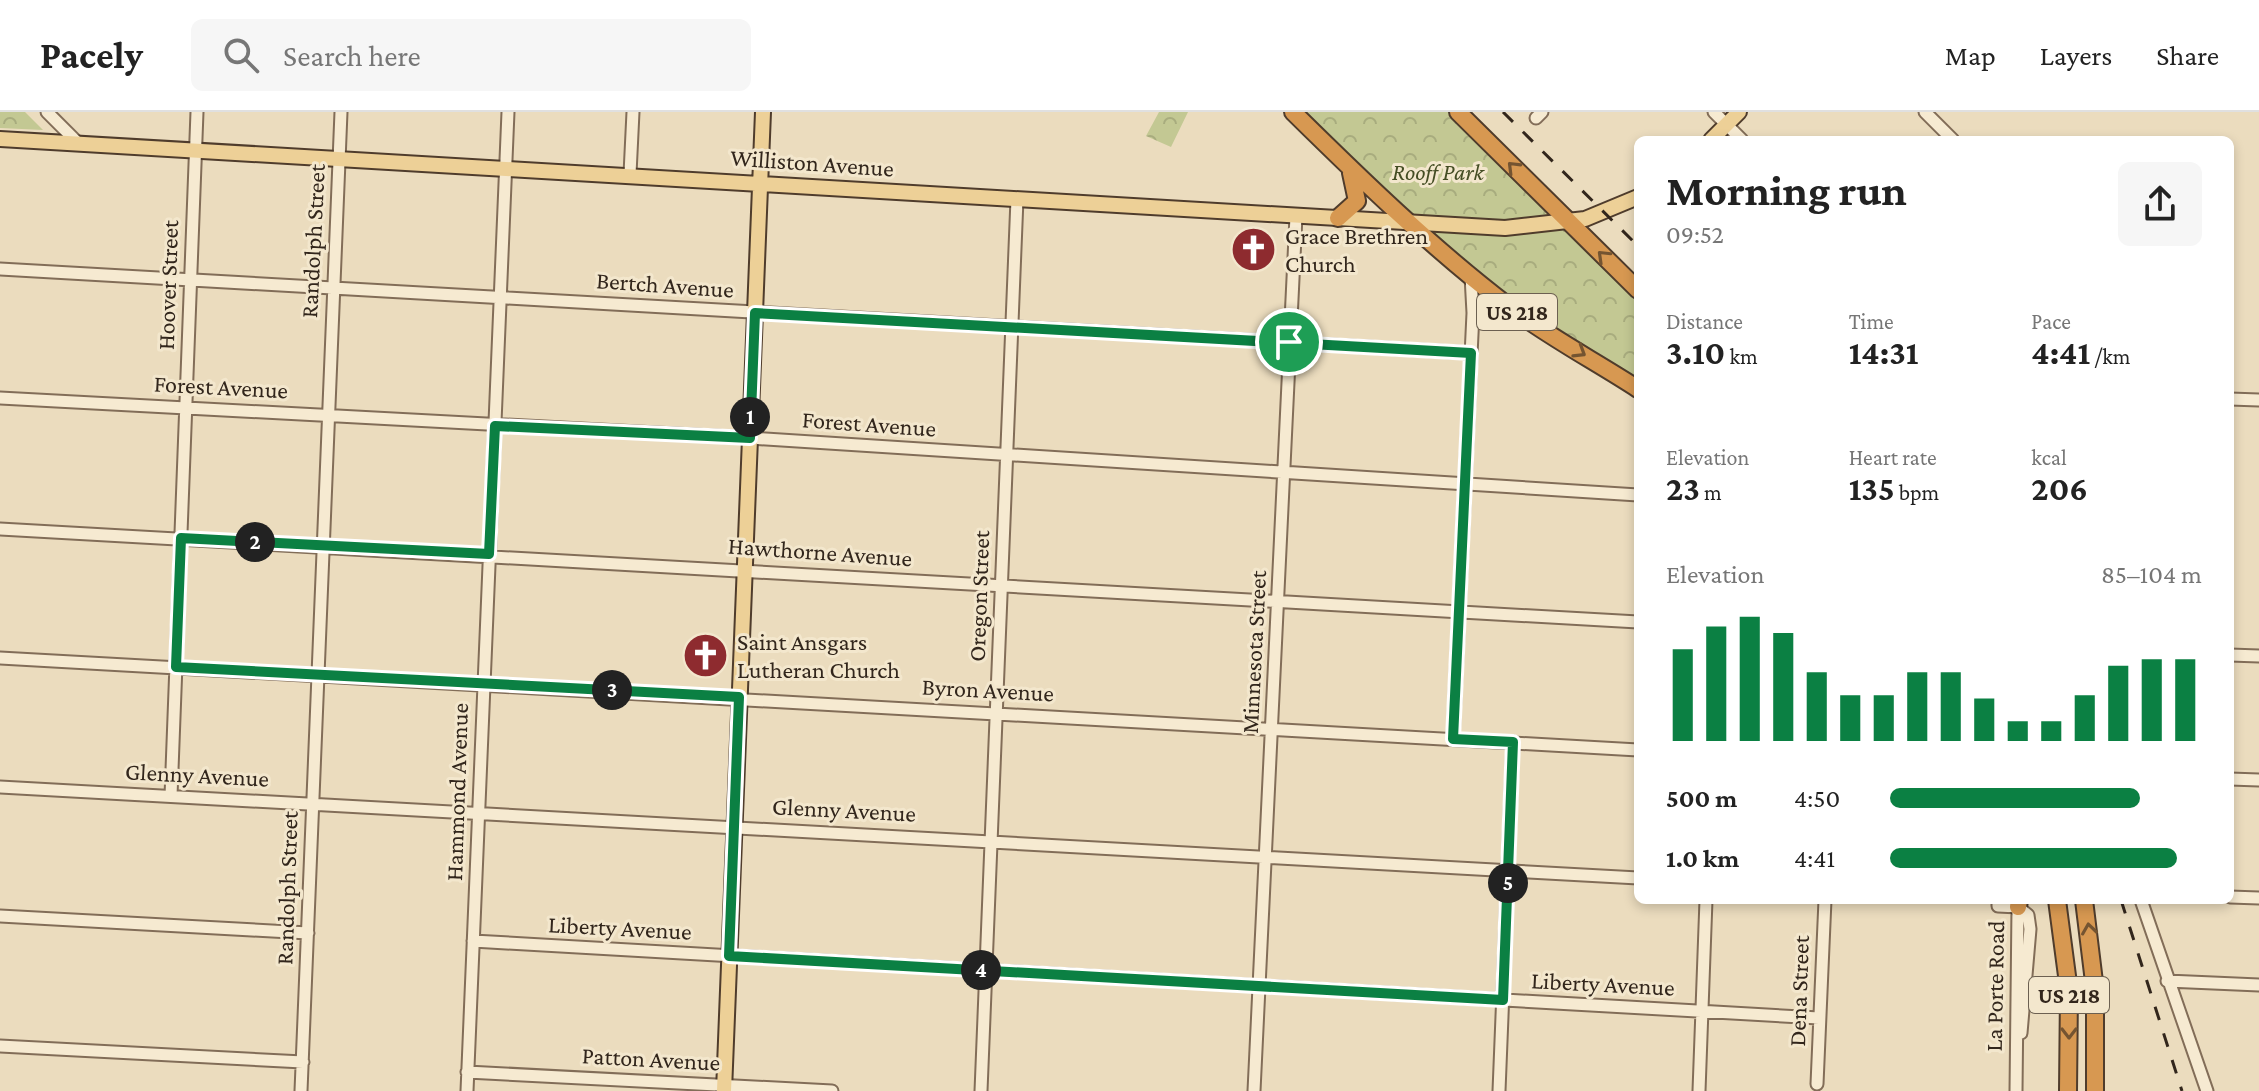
<!DOCTYPE html>
<meta charset="utf-8">
<style>
:root{--surface:#fff;--page:#f6f6f6;--text:#222;--muted:#767676;--line:#e0e0e0;--accent:#0b8043}
body{margin:0;font-family:"Crimson Pro",serif;background:var(--page);color:var(--text);height:100vh;display:flex;flex-direction:column;font-size:30px;white-space:nowrap}
*{box-sizing:border-box;margin:0}
p{font-size:26px;color:var(--muted)}
.icon{flex:none;width:44px;height:44px;fill:none;stroke:currentColor;stroke-width:2;stroke-linecap:round;stroke-linejoin:round}
.map{position:relative;flex:1;overflow:hidden}
.panel{position:absolute;left:1634px;top:24px;width:600px;height:768px;display:flex;flex-direction:column;background:var(--surface);border-radius:12px;box-shadow:0 4px 12px #0003}
.panel>*{flex:none}
.pin{position:absolute;display:grid;place-items:center;width:68px;height:68px;color:#fff;margin:-34px;border:4px solid #fff;border-radius:50%;box-shadow:0 2px 8px #0007}
.km{position:absolute;width:40px;height:40px;margin:-20px;border-radius:50%;background:#222;color:#fff;font-size:22px;line-height:40px;text-align:center}
.round{display:grid;place-items:center;flex:none;width:84px;height:84px;border-radius:12px;background:var(--page)}
.head{display:flex;align-items:center;justify-content:space-between;height:136px;padding:0 32px}
h1{font-size:44px;font-weight:700;line-height:60px}
.metrics{display:grid;grid-template-columns:repeat(3,1fr);gap:12px;height:136px;padding:8px 32px}
.metrics div{display:grid;align-content:center}
.metrics b{font-size:34px;font-weight:700}
.metrics small{font-size:22px;font-weight:400}
.metrics p{font-size:22px}
.chart{height:224px;padding:16px 32px}
.chart p{display:flex;justify-content:space-between}
.chart svg{width:100%;height:144px;margin-top:8px;stroke:var(--accent);stroke-width:6}
ul{padding:0 32px;list-style:none;font-size:26px}
li{display:grid;grid-template-columns:128px 96px 1fr;align-items:center;height:60px}
li i{height:20px;border-radius:10px;background:var(--accent)}
header{display:flex;align-items:center;gap:48px;box-sizing:border-box;height:112px;padding:0 40px;background:var(--surface);border-bottom:2px solid var(--line)}
header strong{font-size:38px}
nav{display:flex;gap:44px;margin-inline-start:auto;font-size:28px}
.search{width:560px;height:72px;background:var(--page);display:flex;align-items:center;gap:20px;box-sizing:border-box;padding:0 28px;border-radius:12px;color:var(--muted);font-size:30px}
.map>svg:first-child{display:block}
</style>
<header>
<strong>Pacely</strong>
<div class="search"><svg class="icon" aria-label="search" viewBox="0 0 24 24"><circle cx="10" cy="10" r="6"/><path d="M15 15l6 6"/></svg>Search here</div>
<nav><a>Map</a><a>Layers</a><a>Share</a></nav>
</header>
<div class="map">
<svg width="2259" height="979" viewBox="0 0 2259 979">
<defs>
<pattern id="park-crowns" width="20" height="18" patternUnits="userSpaceOnUse" patternTransform="scale(2)"><rect width="20" height="18" fill="#c3c893"/><path d="M2 6a3 3 0 1 1 6 0M12 15a3 3 0 1 1 6 0" fill="none" stroke="#a8ac7e"/></pattern>
</defs>
<rect width="100%" height="100%" fill="#ebdcbe"/>
<!-- park -->
<path fill="url(#park-crowns)" d="M0 0H25L43 18 0 16Z
M1159 0H1188L1171 35 1146 24Z
M1294 0H1462L1638 175V278L1510 196Z"/>
<g fill="none" stroke-linecap="round" stroke-linejoin="round">
<defs>
<path id="minor" d="M47 0 78 31
M1714 0 1742 28
M1925 0 1953 28
M1536 6 1542 0
M630 62 633 0
M0 157 1471 241
M1473 201 1477 193 1493 182
M0 286 750 326 1638 383
M2230 287 2259 288
M0 417 1638 510
M2230 543 2259 544
M0 546 1638 638
M1453 627 1473 201 1471 164
M2230 667 2259 668
M0 675 1638 766
M171 684 197 0
M2230 785 2259 786
M1998 788V794L2018 795
M2141 788 2207 979
M2018 795 2028 803 2030 817 2021 921
M0 804 308 821
M473 829 1819 906
M2167 869 2259 873
M0 934 303 950
M467 960 832 979
M1817 972 1825 788
M301 979 341 0
M467 979 508 0
M981 979 1017 87
M1254 979 1296 104
M1499 979 1513 630
M1699 979 1706 788
M2016 979 2018 795"/>
<path id="major" d="M0 27 1505 116 1585 107 1638 85
M1711 28 1739 0
M724 979 763 0"/>
<path id="highway" d="M1293 0C1362 68 1431 135 1508 194 1549 225 1595 249 1638 277
M1458 0 1638 178
M1338 106 1357 89 1351 61
M2057 788 2069 879 2068 979
M2084 788 2095 878V979
M2018 795 2019 788"/>
</defs>
<!-- minor casing -->
<use href="#minor" stroke="#826d58" stroke-width="15"/>
<!-- major casing -->
<use href="#major" stroke="#4f3c2c" stroke-width="18"/>
<!-- highway casing -->
<use href="#highway" stroke="#4f3c2c" stroke-width="20"/>
<!-- minor -->
<use href="#minor" stroke="#f6ead1" stroke-width="11"/>
<!-- major -->
<use href="#major" stroke="#edd097" stroke-width="14"/>
<!-- highway -->
<use href="#highway" stroke="#d79851" stroke-width="16"/>
<!-- rail -->
<path stroke="#32261c" stroke-width="3" stroke-dasharray="14 14" stroke-linecap="butt" d="M1503 0 1638 134
M2121 788 2182 979"/>
</g>
<!-- one-way arrows -->
<defs><path id="oneway-chevron" d="M-2-3.5L2.5 0L-2 3.5" fill="none" stroke-width="1.6" stroke-linecap="round" stroke-linejoin="round" transform="scale(2)"/></defs>
<g stroke="#745431">
<use href="#oneway-chevron" transform="translate(1513 55) rotate(-135)"/>
<use href="#oneway-chevron" transform="translate(1603 144) rotate(-136)"/>
<use href="#oneway-chevron" transform="translate(1580 240) rotate(32)"/>
<use href="#oneway-chevron" transform="translate(2089 817) rotate(-98)"/>
<use href="#oneway-chevron" transform="translate(2069 921) rotate(90)"/>
</g>
<g fill="none" stroke-linecap="round" stroke-linejoin="round">
<defs>
<path id="route" d="M755 201 1471 241 1453 627 1513 630 1503 888 729 844 739 585 176 555 181 426 489 442 495 314 750 326Z"/>
</defs>
<!-- route casing -->
<use href="#route" stroke="#fff" stroke-width="16"/>
<!-- route -->
<use href="#route" stroke="#0b8043" stroke-width="10"/>
</g>
<!-- icons -->
<defs>
<symbol id="church-disc" viewBox="-11 -11 22 22"><circle r="9.5" fill="#8e2b2f" stroke="#f3e7cd"/><path d="M-1.2-6h2.4v3.5h3.3v2.4h-3.3V6h-2.4V-.1h-3.3v-2.4h3.3Z" fill="#fff"/></symbol>
</defs>
<g fill-rule="evenodd">
<use href="#church-disc" x="1228" y="112" width="51" height="51"/>
<use href="#church-disc" x="680" y="518" width="51" height="51"/>
</g>
<g text-anchor="middle" stroke-width="6" stroke-linejoin="round" paint-order="stroke">
<!-- shield labels -->
<g fill="#f3e7cd" stroke="#6c6051" stroke-width="2">
<rect x="1477" y="182" width="80" height="36" rx="6"/>
<rect x="2029" y="865" width="80" height="36" rx="6"/>
</g>
<g font-size="22" font-weight="bold" fill="#32261c">
<text x="1517" y="208">US 218</text>
<text x="2069" y="891">US 218</text>
</g>
<!-- street labels -->
<g font-size="24" fill="#32261c" stroke="#f3e7cd">
<text transform="translate(812 51) rotate(4)" y="8">Williston Avenue</text>
<text transform="translate(313 129) rotate(-87)" y="8">Randolph Street</text>
<text transform="translate(168 173) rotate(-88)" y="8">Hoover Street</text>
<text transform="translate(665 173) rotate(4)" y="8">Bertch Avenue</text>
<text transform="translate(221 275) rotate(3)" y="8">Forest Avenue</text>
<text transform="translate(869 312) rotate(4)" y="8">Forest Avenue</text>
<text transform="translate(820 440) rotate(4)" y="8">Hawthorne Avenue</text>
<text transform="translate(979 484) rotate(-88)" y="8">Oregon Street</text>
<text transform="translate(1254 540) rotate(-87)" y="8">Minnesota Street</text>
<text transform="translate(988 578) rotate(3)" y="8">Byron Avenue</text>
<text transform="translate(197 663) rotate(3)" y="8">Glenny Avenue</text>
<text transform="translate(457 680) rotate(-88)" y="8">Hammond Avenue</text>
<text transform="translate(844 698) rotate(3)" y="8">Glenny Avenue</text>
<text transform="translate(287 776) rotate(-88)" y="8">Randolph Street</text>
<text transform="translate(620 816) rotate(3)" y="8">Liberty Avenue</text>
<text transform="translate(1603 872) rotate(3)" y="8">Liberty Avenue</text>
<text transform="translate(1995 874) rotate(-89)" y="8">La Porte Road</text>
<text transform="translate(1799 879) rotate(-88)" y="8">Dena Street</text>
<text transform="translate(651 947) rotate(3)" y="8">Patton Avenue</text>
</g>
<!-- park labels -->
<g font-size="24" font-style="italic" fill="#444d23" stroke="#f3e7cd">
<text x="1438" y="68">Rooff Park</text>
</g>
<!-- poi labels -->
<g font-size="24" fill="#32261c" stroke="#f3e7cd" text-anchor="start">
<text x="1285" y="132">Grace Brethren<tspan x="1285" dy="28">Church</tspan></text>
<text x="737" y="538">Saint Ansgars<tspan x="737" dy="28">Lutheran Church</tspan></text>
</g>
</g>
</svg>
<div class="pin" style="left:1289px;top:230px;background:#1e9e55"><svg class="icon" aria-label="arrive" viewBox="0 0 24 24"><path d="M6 21V4h12l-3 4 3 4H6"/></svg></div>
<b class="km" style="left:750px;top:305px">1</b>
<b class="km" style="left:255px;top:430px">2</b>
<b class="km" style="left:612px;top:578px">3</b>
<b class="km" style="left:981px;top:858px">4</b>
<b class="km" style="left:1508px;top:771px">5</b>
<section class="panel">
<div class="head"><div><h1>Morning run</h1><p>09:52</p></div><a class="round"><svg class="icon" aria-label="share" viewBox="0 0 24 24"><path d="M12 15V3M7 8l5-5 5 5M5 13v7h14v-7"/></svg></a></div>
<div class="metrics">
<div><p>Distance</p><b>3.10<small> km</small></b></div>
<div><p>Time</p><b>14:31</b></div>
<div><p>Pace</p><b>4:41<small> /km</small></b></div>
</div>
<div class="metrics">
<div><p>Elevation</p><b>23<small> m</small></b></div>
<div><p>Heart rate</p><b>135<small> bpm</small></b></div>
<div><p>kcal</p><b>206</b></div>
</div>
<div class="chart"><p><span>Elevation</span>85–104 m</p>
<svg viewBox="0 0 160 44" preserveAspectRatio="none"><path d="M5 44V16M15 44V9M25 44V6M35 44V11M45 44V23M55 44V30M65 44V30M75 44V23M85 44V23M95 44V31M105 44V38M115 44V38M125 44V30M135 44V21M145 44V19M155 44V19"/></svg>
</div>
<ul>
<li><b>500 m</b>4:50<i style="width:80%"></i></li>
<li><b>1.0 km</b>4:41<i style="width:92%"></i></li>
</ul>
</section>
</div>
